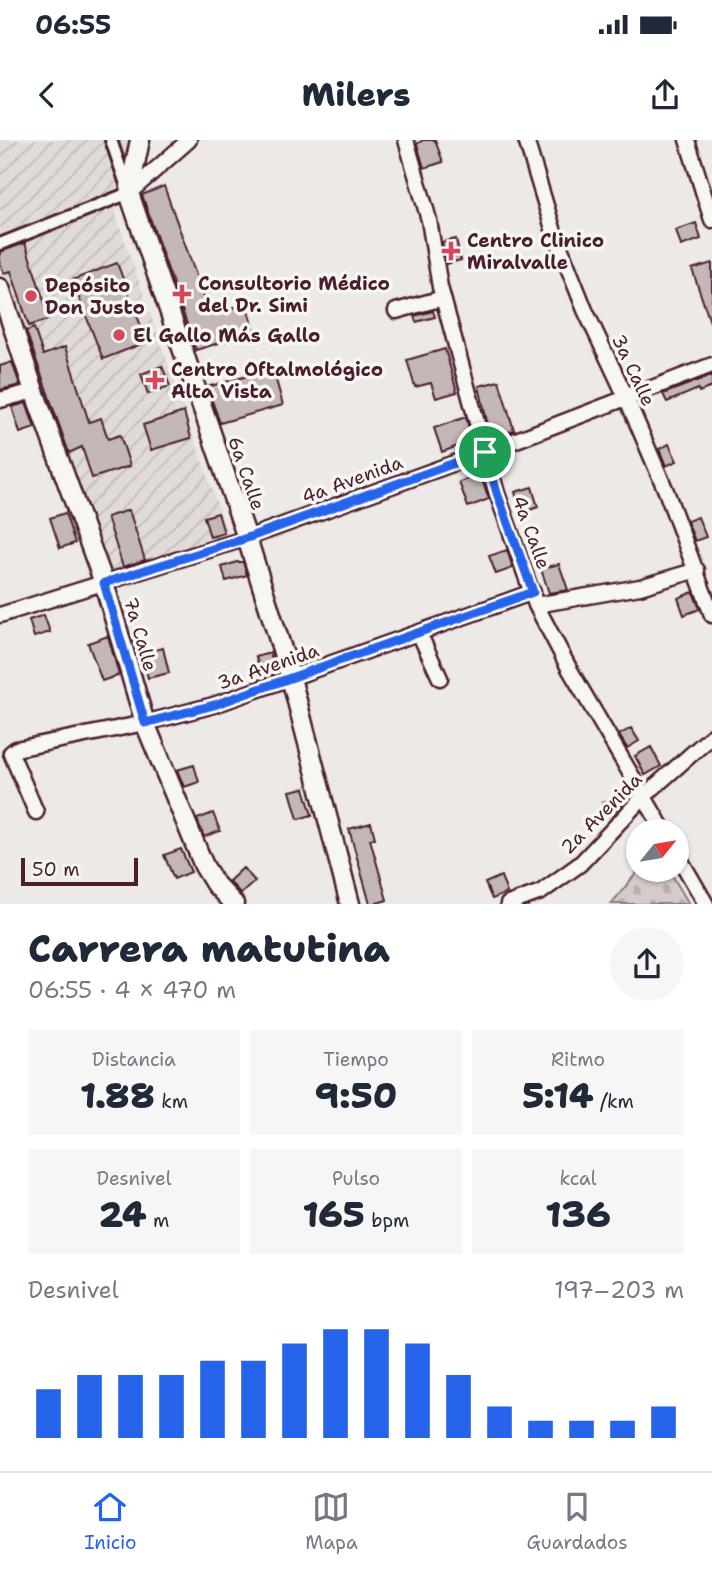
<!DOCTYPE html>
<html lang="es">
<meta charset="utf-8">
<style>
:root{--surface:#fff;--page:#f6f6f7;--text:#1f2937;--muted:#747a83;--line:#e0e1e3;--accent:#2563eb}
body{margin:0;font-family:"Shantell Sans",sans-serif;background:var(--page);color:var(--text);height:100vh;display:flex;flex-direction:column;font-size:26px;white-space:nowrap}
*{box-sizing:border-box;margin:0}
p{font-size:23px;color:var(--muted)}
.icon{flex:none;width:38px;height:38px;fill:none;stroke:currentColor;stroke-width:2;stroke-linecap:round;stroke-linejoin:round}
.map{position:relative;height:764px;overflow:hidden}
.details{display:flex;flex-direction:column;background:var(--surface);flex:1}
.details>*{flex:none}
.needle{width:46px;rotate:60deg}
.controls{position:absolute;left:626px;top:679px;display:grid;gap:14px}
.controls a{display:grid;place-items:center;width:63px;height:63px;border-radius:50%;background:var(--surface);box-shadow:0 2px 5px #0004;font-size:35px}
.scale{position:absolute;left:21px;bottom:18px;width:117px;box-sizing:border-box;padding-left:7px;border:4px solid #4a1f2b;border-top:0;font-size:19px;line-height:24px;white-space:nowrap;color:#4a1f2b;-webkit-text-stroke:5px #f6f6f2;paint-order:stroke}
.pin{position:absolute;display:grid;place-items:center;width:60px;height:60px;color:#fff;margin:-30px;border:4px solid #fff;border-radius:50%;box-shadow:0 2px 7px #0007}
.round{display:grid;place-items:center;flex:none;width:74px;height:74px;border-radius:37px;background:var(--page)}
.head{display:flex;align-items:center;justify-content:space-between;height:119px;padding:0 28px}
h1{font-size:38px;font-weight:800;line-height:52px}
.figures{display:grid;grid-template-columns:repeat(3,1fr);gap:10px;height:119px;padding:7px 28px}
.figures div{display:grid;align-content:center;border-radius:0px;background:var(--page);text-align:center}
.figures b{font-size:35px;font-weight:800}
.figures small{font-size:19px;font-weight:400}
.figures p{font-size:19px}
.chart{height:196px;padding:14px 28px}
.chart p{display:flex;justify-content:space-between}
.chart svg{width:100%;height:126px;margin-top:7px;stroke:var(--accent);stroke-width:6}
.status{display:flex;justify-content:space-between;align-items:center;height:49px;padding:0 35px;background:var(--surface);direction:ltr}
.status svg{height:19px;fill:currentColor}
header{display:flex;justify-content:space-between;align-items:center;height:91px;padding:0 28px;background:var(--surface);font-size:32px;font-weight:800}
.dock{display:flex;justify-content:space-around;align-items:center;height:98px;border-top:2px solid var(--line);background:var(--surface);font-size:19px;color:var(--muted)}
.dock a{display:grid;justify-items:center;gap:4px}
.dock .selected{color:var(--accent)}
.map>svg:first-child{display:block}
</style>
<div class="status"><b>06:55</b><svg viewBox="0 0 49 12"><path d="M0 12V9h3v3zM5 12V6h3v6zM10 12V3h3v9zM15 12V0h3v12zM26 1h20v11H26zM47 4h2v5h-2z"/></svg></div>
<header><svg class="icon" aria-label="back" viewBox="0 0 24 24"><path d="M15 5l-7 7 7 7"/></svg>Milers<svg class="icon" aria-label="share" viewBox="0 0 24 24"><path d="M12 15V3M7 8l5-5 5 5M5 13v7h14v-7"/></svg></header>
<div class="map">
<svg width="712" height="764" viewBox="0 0 712 764">
<defs>
<pattern id="industrial-furrows" width="10" height="10" patternUnits="userSpaceOnUse" patternTransform="scale(1.75)"><rect width="10" height="10" fill="#e0dad8"/><path d="M-1 1l2-2M0 10L10 0M9 11l2-2" fill="none" stroke="#c2bbba"/></pattern>
<pattern id="cemetery-stones" width="16" height="16" patternUnits="userSpaceOnUse" patternTransform="scale(1.75)"><rect width="16" height="16" fill="#d4cbca"/><path d="M2 7V4a2 2 0 0 1 4 0v3zM10 15v-3a2 2 0 0 1 4 0v3z" fill="#b8aeae"/></pattern>
</defs>
<rect width="100%" height="100%" fill="#ece9e6"/>
<filter id="ink" filterUnits="userSpaceOnUse"><feTurbulence type="fractalNoise" baseFrequency=".0143" numOctaves="2"/><feDisplacementMap in="SourceGraphic" scale="14" xChannelSelector="R" yChannelSelector="G"/><feConvolveMatrix kernelMatrix="1 2 1 2 8 2 1 2 1" color-interpolation-filters="sRGB"/></filter>
<g filter="url(#ink)">
<!-- industrial -->
<path fill="url(#industrial-furrows)" d="M0 0H132L116 76 234 412 113 451 0 118Z"/>
<!-- cemetery -->
<path fill="url(#cemetery-stones)" stroke="#8f757a" stroke-width="2" d="M639 730H669L689 764H611Z"/>
<!-- building -->
<path fill="#c4b7b7" stroke="#4a1f2b" stroke-width="2" d="M423 0H435L443 22 424 28 417 4Z
M164 46 210 174 246 164 255 192 196 210 142 55Z
M696 83 701 99 681 106 676 90Z
M456 99 461 120 446 124 442 102Z
M25 103 50 179 29 186 11 131 4 133 0 123V112Z
M117 123 147 202 103 219 72 140Z
M712 123V182H710L692 129Z
M433 171 435 177 416 182 414 176Z
M34 188 43 215 65 207 89 282 101 278 108 299 120 295 130 326 92 338 82 307 69 313 26 191Z
M445 209 457 252 436 258 431 243 415 247 407 220Z
M12 222 20 245 0 250V226Z
M162 226 170 246 148 254 141 234Z
M273 229 283 265 220 283 207 247Z
M712 235V247L699 252 698 249 667 262 663 254Z
M499 241 514 290 494 298 493 294 490 295 479 246Z
M26 263 35 288 20 293 12 267Z
M184 272 191 298 151 310 143 285Z
M466 277 472 301 442 312 434 288Z
M669 304 677 321 666 326 659 309Z
M480 335 489 359 468 367 459 342Z
M532 347 538 367 521 373 515 352Z
M129 370 145 420 123 427 107 377Z
M65 373 75 403 60 408 50 378Z
M218 373 224 393 210 397 204 377Z
M698 377 706 397 695 401 687 381Z
M507 410 513 428 496 434 489 416Z
M237 422H243L247 435 226 441 222 427Z
M559 424 568 450 549 453 541 429Z
M693 452 700 469 684 475 678 458Z
M44 475 50 492 34 497 29 480Z
M108 496 119 535 102 541 88 503Z
M163 508 169 533 148 538 142 513Z
M270 513 276 533 263 538 256 517Z
M631 588 639 601 627 608 619 595Z
M651 607 661 626 645 635 635 616Z
M194 625 199 642 184 647 177 630Z
M304 648 312 675 298 679 290 651Z
M623 652 627 660 609 676 602 663Z
M213 673 220 691 204 697 197 679Z
M371 683 375 698 370 699 387 760 374 764H370L349 689Z
M181 709 191 732 174 739 164 715Z
M243 728 255 741 241 754 229 741Z
M501 736 507 753 492 759 485 743Z"/>
<g fill="none" stroke-linecap="round" stroke-linejoin="round">
<defs>
<path id="pedestrian" d="M0 104 129 53 111 0"/>
<path id="minor" d="M406 0 429 80 440 147 485 312 497 353 536 465 570 530 664 691
M526 0 554 92 585 170 626 257 666 351 712 475
M687 0 712 80
M129 53 189 0
M396 171 443 158
M0 260 34 251
M536 465 640 447 697 430
M0 475 247 398 485 312 712 225
M419 493 440 538
M36 672 11 613 16 609 145 583 214 565 533 452
M677 714 706 764
M508 764 541 752 580 724 644 656 712 596"/>
<path id="tertiary" d="M140 0 129 53 247 398 291 538 350 764
M0 148 34 251 104 443 145 583 204 726 215 744 234 764"/>
</defs>
<!-- pedestrian casing -->
<use href="#pedestrian" stroke="#4a1f2b" stroke-width="16"/>
<!-- minor casing -->
<use href="#minor" stroke="#4a1f2b" stroke-width="19"/>
<!-- tertiary casing -->
<use href="#tertiary" stroke="#4a1f2b" stroke-width="23"/>
<!-- pedestrian -->
<use href="#pedestrian" stroke="#f6f6f2" stroke-width="10"/>
<!-- minor -->
<use href="#minor" stroke="#f6f6f2" stroke-width="14"/>
<!-- tertiary -->
<use href="#tertiary" stroke="#f6f6f2" stroke-width="18"/>
</g>
</g>
<g fill="none" stroke-linecap="round" stroke-linejoin="round" filter="url(#ink)">
<defs>
<path id="route" d="M485 312 497 353 533 452 214 565 145 583 104 443 247 398Z"/>
</defs>
<!-- route casing -->
<use href="#route" stroke="#fff" stroke-width="14"/>
<!-- route -->
<use href="#route" stroke="#2563eb" stroke-width="9"/>
</g>
<!-- markers -->
<g fill="#d1495b" stroke="#f6f6f2" stroke-width="2.5">
<path d="M447.5 100.5h7v7h7v7h-7v7h-7v-7h-7v-7h7z"/>
<path d="M178.5 143.5h7v7h7v7h-7v7h-7v-7h-7v-7h7z"/>
<circle cx="31" cy="156" r="7"/>
<circle cx="119" cy="195" r="7"/>
<path d="M151.5 229.5h7v7h7v7h-7v7h-7v-7h-7v-7h7z"/>
</g>
<g text-anchor="middle" stroke-width="7" stroke-linejoin="round" paint-order="stroke">
<!-- poi labels -->
<g font-size="19" font-weight="bold" fill="#4a1f2b" stroke="#f6f6f2" text-anchor="start">
<text x="467" y="107">Centro Clinico<tspan x="467" dy="22">Miralvalle</tspan></text>
<text x="198" y="150">Consultorio Médico<tspan x="198" dy="22">del Dr. Simi</tspan></text>
<text x="45" y="152">Depósito<tspan x="45" dy="22">Don Justo</tspan></text>
<text x="133" y="202">El Gallo Más Gallo</text>
<text x="171" y="236">Centro Oftalmológico<tspan x="171" dy="22">Alta Vista</tspan></text>
</g>
<!-- street labels -->
<g font-size="19" fill="#4a1f2b" stroke="#f6f6f2">
<text transform="translate(634 230) rotate(65)" y="7">3a Calle</text>
<text transform="translate(247 333) rotate(71)" y="7">6a Calle</text>
<text transform="translate(352 339) rotate(-20)" y="7">4a Avenida</text>
<text transform="translate(532 392) rotate(70)" y="7">4a Calle</text>
<text transform="translate(141 494) rotate(74)" y="7">7a Calle</text>
<text transform="translate(268 526) rotate(-19)" y="7">3a Avenida</text>
<text transform="translate(601 673) rotate(-45)" y="7">2a Avenida</text>
</g>
</g>
</svg>
<div class="controls">
<a><svg class="needle" viewBox="-14 -14 28 28"><path d="M0-13l5 13h-10z" fill="#e53935"/><path d="M0 13l5-13h-10z" fill="#747a83"/></svg></a>
</div>
<div class="scale">50 m</div>
<div class="pin" style="left:485px;top:312px;background:#1e9e55"><svg class="icon" aria-label="arrive" viewBox="0 0 24 24"><path d="M6 21V4h12l-3 4 3 4H6"/></svg></div>
</div>
<section class="details">
<div class="head"><div><h1>Carrera matutina</h1><p>06:55 · 4 × 470 m</p></div><a class="round"><svg class="icon" aria-label="share" viewBox="0 0 24 24"><path d="M12 15V3M7 8l5-5 5 5M5 13v7h14v-7"/></svg></a></div>
<div class="figures">
<div><p>Distancia</p><b>1.88<small> km</small></b></div>
<div><p>Tiempo</p><b>9:50</b></div>
<div><p>Ritmo</p><b>5:14<small> /km</small></b></div>
</div>
<div class="figures">
<div><p>Desnivel</p><b>24<small> m</small></b></div>
<div><p>Pulso</p><b>165<small> bpm</small></b></div>
<div><p>kcal</p><b>136</b></div>
</div>
<div class="chart"><p><span>Desnivel</span>197–203 m</p>
<svg viewBox="0 0 160 44" preserveAspectRatio="none"><path d="M5 44V27M15 44V22M25 44V22M35 44V22M45 44V17M55 44V17M65 44V11M75 44V6M85 44V6M95 44V11M105 44V22M115 44V33M125 44V38M135 44V38M145 44V38M155 44V33"/></svg>
</div>
</section>
<nav class="dock">
<a class="selected"><svg class="icon" aria-label="home" viewBox="0 0 24 24"><path d="M3 11l9-7 9 7M6 9v11h12V9"/></svg>Inicio</a>
<a><svg class="icon" aria-label="map" viewBox="0 0 24 24"><path d="M3 6l6-2 6 2 6-2v14l-6 2-6-2-6 2zM9 4v14M15 6v14"/></svg>Mapa</a>
<a><svg class="icon" aria-label="saved" viewBox="0 0 24 24"><path d="M7 4h10v16l-5-4-5 4z"/></svg>Guardados</a>
</nav>
